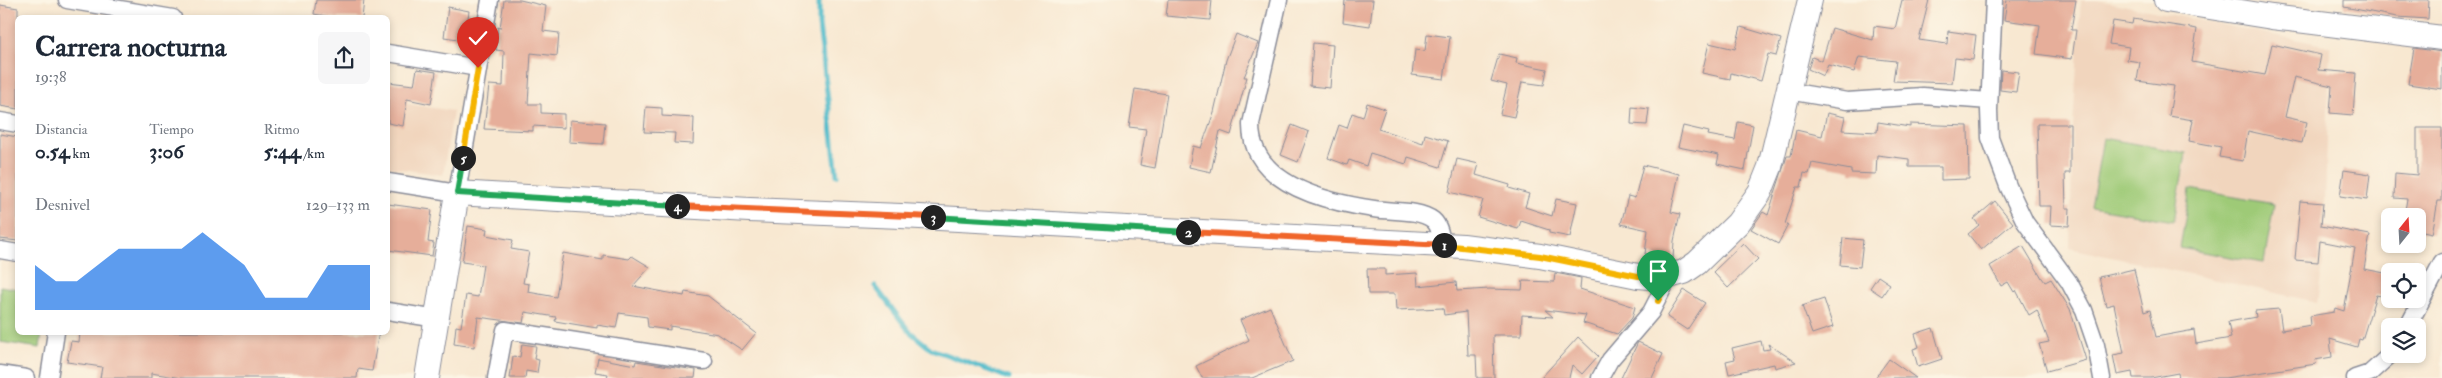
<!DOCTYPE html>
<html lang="es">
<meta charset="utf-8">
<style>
:root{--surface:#fff;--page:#f6f6f7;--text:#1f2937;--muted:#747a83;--accent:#1a73e8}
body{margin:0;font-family:"IM FELL Double Pica",serif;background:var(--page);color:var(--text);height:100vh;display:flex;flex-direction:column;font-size:19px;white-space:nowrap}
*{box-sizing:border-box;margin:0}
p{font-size:16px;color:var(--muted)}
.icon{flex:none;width:28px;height:28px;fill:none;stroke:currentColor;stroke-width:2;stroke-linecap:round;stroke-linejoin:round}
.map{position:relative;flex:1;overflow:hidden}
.sheet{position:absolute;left:15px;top:15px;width:375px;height:320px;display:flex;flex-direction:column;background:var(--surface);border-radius:8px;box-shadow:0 2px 8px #0003}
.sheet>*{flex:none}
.needle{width:32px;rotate:18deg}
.controls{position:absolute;left:2381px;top:208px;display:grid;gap:10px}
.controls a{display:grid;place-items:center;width:45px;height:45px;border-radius:8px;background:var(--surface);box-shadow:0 2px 8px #0003;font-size:25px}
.pin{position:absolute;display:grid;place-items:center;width:42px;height:42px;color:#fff;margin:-51px -21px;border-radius:50% 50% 50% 0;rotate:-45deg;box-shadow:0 0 5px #0007}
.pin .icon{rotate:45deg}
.km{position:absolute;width:25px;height:25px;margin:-12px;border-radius:50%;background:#222;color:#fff;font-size:14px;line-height:25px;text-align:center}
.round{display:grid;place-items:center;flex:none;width:52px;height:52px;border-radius:8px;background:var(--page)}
.headline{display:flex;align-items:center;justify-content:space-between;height:85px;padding:0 20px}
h1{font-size:28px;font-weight:800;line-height:38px}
.stats{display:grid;grid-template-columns:repeat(3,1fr);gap:8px;height:85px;padding:5px 20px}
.stats div{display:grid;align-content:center}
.stats b{font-size:21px;font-weight:800}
.stats small{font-size:14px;font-weight:400}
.stats p{font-size:14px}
.chart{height:140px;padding:10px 20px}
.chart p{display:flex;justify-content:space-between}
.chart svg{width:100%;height:90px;margin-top:5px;fill:var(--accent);opacity:.7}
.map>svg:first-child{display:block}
</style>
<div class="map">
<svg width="2442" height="378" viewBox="0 0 2442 378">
<rect width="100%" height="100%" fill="#fcf5e5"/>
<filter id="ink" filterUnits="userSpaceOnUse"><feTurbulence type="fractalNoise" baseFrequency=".02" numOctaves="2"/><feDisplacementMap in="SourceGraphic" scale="10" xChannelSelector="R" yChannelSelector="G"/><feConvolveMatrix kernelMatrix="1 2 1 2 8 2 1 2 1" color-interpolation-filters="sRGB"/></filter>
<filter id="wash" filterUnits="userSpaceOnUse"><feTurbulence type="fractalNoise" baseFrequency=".0096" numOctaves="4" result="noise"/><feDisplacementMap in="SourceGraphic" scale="20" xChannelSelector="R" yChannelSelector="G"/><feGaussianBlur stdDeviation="1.12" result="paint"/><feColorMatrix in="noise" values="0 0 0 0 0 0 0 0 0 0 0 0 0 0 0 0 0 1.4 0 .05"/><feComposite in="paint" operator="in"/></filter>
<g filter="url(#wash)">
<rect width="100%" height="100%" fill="#f8e8d1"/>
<!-- built -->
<path fill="#f1d5bd" d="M2081 0H2097L2330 46 2323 265 2317 302 2070 248 2073 127Z
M388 101 453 111 443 175 388 167Z"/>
<!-- green -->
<path fill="#9eca77" stroke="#5c7c6a" d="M2103 138 2186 153 2174 221 2091 207Z
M2190 189 2274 204 2264 263 2180 248Z
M0 286 17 289 18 332 42 333 40 348 0 342Z"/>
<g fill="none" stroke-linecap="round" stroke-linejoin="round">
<!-- stream -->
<path stroke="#4ebaca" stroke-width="5" d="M819 0V25L837 175
M875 286 909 331 931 349 1009 378"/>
</g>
<g id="blocks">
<!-- building -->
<path fill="#e6ae9a" d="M316 0H364L362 18H336L314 14Z
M504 0H520L546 6 543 31 559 33 557 56 531 53 528 104H541V113L564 114V128L533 126V131L484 129 489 85 503 86 504 51 496 50 498 27 500 28Z
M1168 0H1212L1210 20 1166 16Z
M1345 0H1373L1370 26 1343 22Z
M1902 0H1929L1919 40 1947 44 1948 31 1976 35 1973 60 1955 58 1952 83 1893 81 1896 61 1859 57 1854 72 1828 65 1823 76 1808 69 1812 57 1822 61 1832 28 1873 40 1874 26 1895 29Z
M2007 0H2076L2071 30H2076L2072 59 2036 54 2040 25 2004 20Z
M2344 0H2429L2428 19 2397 17 2344 7Z
M0 5 18 8V109L0 106Z
M448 7 469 11 465 40 444 37Z
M2133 19 2197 29 2192 62 2265 75 2272 44 2321 55 2318 70 2356 73 2353 115 2330 113 2332 86 2294 77 2285 117 2307 122 2302 143 2248 131 2243 161 2219 157 2221 147 2189 141 2193 120 2169 116 2174 86 2137 81 2140 62 2127 60 2129 47 2109 44 2113 21 2132 24Z
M1741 27 1781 39 1776 56 1768 54 1761 81 1731 73 1730 79 1702 73 1709 43 1735 49Z
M1236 34 1258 43 1244 77H1247L1231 135 1220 131 1211 172 1189 167 1193 146 1201 148 1214 112 1226 60Z
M1427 34 1450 37 1444 79 1412 75 1415 50 1425 51Z
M1313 43 1333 45 1330 88 1310 86Z
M2414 48 2442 52V89L2408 84Z
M1499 54 1517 58 1516 63 1547 69 1544 85 1522 82 1514 117 1500 114 1507 85 1491 81Z
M417 69 436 72 431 104 407 99 403 126 388 123V82L414 85Z
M2001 70 2019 72 2016 92 2000 90Z
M1135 89 1167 94 1155 168 1140 165 1146 129 1129 127Z
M1367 103 1385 109 1378 129 1423 143 1425 134 1448 141 1440 167 1408 157 1406 164 1370 153 1366 166 1349 160 1347 165 1328 158 1339 125 1347 128 1352 113 1363 117Z
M646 107 662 108V116L694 118 693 144 674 143 675 133 644 132Z
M1632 107 1649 109 1647 125 1631 124Z
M1827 113 1845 117 1842 130 1877 132 1878 122 1910 127V124L1968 126 1969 179 1941 180V167H1909V159L1877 155 1876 174 1851 173V170L1812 163 1809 174 1804 173 1801 187H1797L1785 224 1788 225 1778 244 1751 229 1763 212 1768 215 1787 156H1791L1796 130 1822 136Z
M570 120 605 123 603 144 569 142Z
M1738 122 1753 125 1745 170 1717 164 1719 155 1678 147 1683 126 1709 132 1708 135 1735 140Z
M2037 124H2070V173H2065L2066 208H2070L2069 226 2050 225 2051 206H2039Z
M1292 125 1309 132 1298 162 1281 155Z
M2417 128H2442V201H2438L2432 234 2418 231V216H2404L2407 199 2394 198 2395 173 2417 175Z
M0 134 18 137V241L0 239Z
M1457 159 1479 164 1476 175 1510 185 1509 188 1529 194 1525 207 1552 216 1556 199 1577 203 1570 237 1549 233V230L1521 221 1518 229 1478 217 1483 200 1449 192Z
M1643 165 1679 174 1671 212 1680 214 1674 241 1673 259 1645 254 1648 230 1621 224 1628 196 1635 198Z
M2344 170 2370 174 2367 200 2340 196Z
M1995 201 2013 223 1981 250 1968 234 1979 225 1974 219Z
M2300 201 2323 203 2321 226 2370 235 2364 269 2390 274 2386 297 2376 295 2362 340 2359 339 2357 347 2330 339 2332 357 2315 360 2316 364 2225 378H2179L2178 373 2151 378H2133L2132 372 2117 375 2113 355 2124 353 2114 304 2106 306 2099 277 2134 269 2144 312 2150 310 2156 337 2194 330 2196 344 2231 338 2228 322 2256 317 2255 311 2279 309 2282 330 2311 325 2310 316 2334 312 2335 308 2344 311 2355 248 2320 241 2318 262 2295 260Z
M388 204 432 210 428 242 434 243 432 256 388 250Z
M468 226 487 229 486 235 513 240 511 249 529 252 523 283 529 284 528 292 556 297 563 253 603 260V255L629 259 632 256 650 267 633 286 684 296 685 292 708 296 756 333 742 350 718 334 670 326V330L648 327 647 317 619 313 616 328 597 325V328L555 321 556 317 525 312 523 323 478 317 474 347 454 344 456 326 461 327 466 295 478 297 483 265 462 262Z
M1843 238 1863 240 1860 267 1840 265Z
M1743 243 1758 259 1728 288 1713 272Z
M2023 246 2042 278 2045 282 2051 279 2070 309 2086 360 2047 371 2039 344 2049 342 2037 310 2029 315 2016 290 2014 292 2008 282 2001 286 1990 266Z
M1367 269H1385V275L1417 273 1418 286 1456 282 1457 291 1489 289 1522 290 1523 281 1554 282 1555 273 1581 278 1580 289 1635 307 1632 318 1617 334 1583 323 1586 315 1545 310 1553 317 1522 315 1521 335H1493L1494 378H1477L1476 355H1468L1466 312 1444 315 1443 308 1396 310 1395 294H1368Z
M1878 276 1890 284 1882 296 1870 288Z
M1684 290 1705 303 1687 330 1667 317Z
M1824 299 1833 327 1812 334 1802 306Z
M1270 307 1293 361 1252 378H1202L1196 366 1249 340 1240 320Z
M1933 328 1942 359 1918 367 1913 349 1919 347 1915 334Z
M80 332H379L372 371 358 369 357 378H181L151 373V378H100L102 367 67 362 71 341 79 342Z
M1578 337 1598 356 1582 374 1572 365 1569 378H1541Z
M1761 341 1763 350 1770 349 1768 344 1796 362 1775 368 1774 364 1729 374 1726 361 1735 359 1732 348Z
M1638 342 1663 354 1652 378H1621Z
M522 344 536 346 534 359 539 360 537 373 526 371 525 378H510L513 356 520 357Z
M598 358 635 365 636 361 696 370 695 378H607L608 374 595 372Z
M1889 359 1916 378H1875Z"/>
</g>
</g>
<g filter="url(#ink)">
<use href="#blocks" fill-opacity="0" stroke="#8a8c98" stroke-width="1"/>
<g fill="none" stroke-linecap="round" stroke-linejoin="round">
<defs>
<path id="street" d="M67 0 173 18
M1279 0 1251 124C1250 184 1326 202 1374 209 1392 212 1419 209 1433 220 1440 226 1441 237 1442 245
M1994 0 1989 110 1990 138 2008 186 2025 222 2069 282 2084 310 2096 345 2102 378
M388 53 478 68
M1788 91 1847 101 1923 96 1989 101
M0 121 18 124
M388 182 457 193 490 0
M0 250 18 253
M388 311 437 319
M2408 326 2442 262
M0 374 26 378
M49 378 56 332
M496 378 505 330 704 361
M1600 378 1610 360 1651 312 1669 277
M2355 378 2370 373 2391 354"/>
<path id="secondary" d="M2166 0 2272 17 2442 38
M427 378 457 193 749 210 901 216 1463 246 1540 256 1638 276 1662 278 1684 272 1697 263 1738 223 1760 192 1770 167 1810 0"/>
</defs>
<!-- street casing -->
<use href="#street" stroke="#8a8c98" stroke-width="19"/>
<!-- secondary casing -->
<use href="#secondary" stroke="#8a8c98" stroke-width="26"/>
<!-- street -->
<use href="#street" stroke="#fff" stroke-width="16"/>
<!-- secondary -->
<use href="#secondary" stroke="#fff" stroke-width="24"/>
</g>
</g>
<g fill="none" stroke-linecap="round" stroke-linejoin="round" filter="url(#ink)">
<defs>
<path id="split-1" d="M1444 245 1540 256 1638 276 1669 277 1658 301"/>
<path id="split-2" d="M1188 232 1444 245"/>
<path id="split-3" d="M933 217 1188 232"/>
<path id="split-4" d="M677 206 933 217"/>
<path id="split-5" d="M463 158 457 193 677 206"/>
<path id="split-6" d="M463 158 478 68"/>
</defs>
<!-- split-1 casing -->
<use href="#split-1" stroke="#fff" stroke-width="10"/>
<!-- split-2 casing -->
<use href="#split-2" stroke="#fff" stroke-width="10"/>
<!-- split-3 casing -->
<use href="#split-3" stroke="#fff" stroke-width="10"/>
<!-- split-4 casing -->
<use href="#split-4" stroke="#fff" stroke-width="10"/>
<!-- split-5 casing -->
<use href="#split-5" stroke="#fff" stroke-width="10"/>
<!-- split-6 casing -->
<use href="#split-6" stroke="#fff" stroke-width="10"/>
<!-- split-1 -->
<use href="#split-1" stroke="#f5b400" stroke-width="6"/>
<!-- split-2 -->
<use href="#split-2" stroke="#f0652b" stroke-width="6"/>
<!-- split-3 -->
<use href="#split-3" stroke="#22a559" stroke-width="6"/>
<!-- split-4 -->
<use href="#split-4" stroke="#f0652b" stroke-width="6"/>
<!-- split-5 -->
<use href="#split-5" stroke="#22a559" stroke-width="6"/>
<!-- split-6 -->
<use href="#split-6" stroke="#f5b400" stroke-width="6"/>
</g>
</svg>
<div class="controls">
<a><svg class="needle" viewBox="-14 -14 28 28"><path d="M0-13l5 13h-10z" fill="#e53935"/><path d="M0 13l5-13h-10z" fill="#747a83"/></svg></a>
<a><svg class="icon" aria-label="locate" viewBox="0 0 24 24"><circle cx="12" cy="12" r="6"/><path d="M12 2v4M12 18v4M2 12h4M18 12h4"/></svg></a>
<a><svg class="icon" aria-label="layers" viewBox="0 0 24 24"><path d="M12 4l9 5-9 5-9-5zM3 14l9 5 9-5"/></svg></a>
</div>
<div class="pin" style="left:1658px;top:301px;background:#1e9e55"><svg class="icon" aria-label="arrive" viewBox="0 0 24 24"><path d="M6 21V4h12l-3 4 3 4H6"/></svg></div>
<div class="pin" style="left:478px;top:68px;background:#d93025"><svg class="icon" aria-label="check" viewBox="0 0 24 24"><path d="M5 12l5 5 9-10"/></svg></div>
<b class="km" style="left:1444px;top:245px">1</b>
<b class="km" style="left:1188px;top:232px">2</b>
<b class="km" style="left:933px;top:217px">3</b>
<b class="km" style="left:677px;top:206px">4</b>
<b class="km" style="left:463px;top:158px">5</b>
<section class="sheet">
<div class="headline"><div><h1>Carrera nocturna</h1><p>19:38</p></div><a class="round"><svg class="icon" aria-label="share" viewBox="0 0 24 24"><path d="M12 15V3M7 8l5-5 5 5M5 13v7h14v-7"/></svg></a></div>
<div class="stats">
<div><p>Distancia</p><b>0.54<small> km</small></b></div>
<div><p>Tiempo</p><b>3:06</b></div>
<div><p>Ritmo</p><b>5:44<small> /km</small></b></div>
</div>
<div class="chart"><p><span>Desnivel</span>129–133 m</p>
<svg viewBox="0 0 160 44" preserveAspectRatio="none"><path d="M0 44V22L10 30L20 30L30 22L40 14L50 14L60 14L70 14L80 6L90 14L100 22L110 38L120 38L130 38L140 22L150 22L160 22V44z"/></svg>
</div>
</section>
</div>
